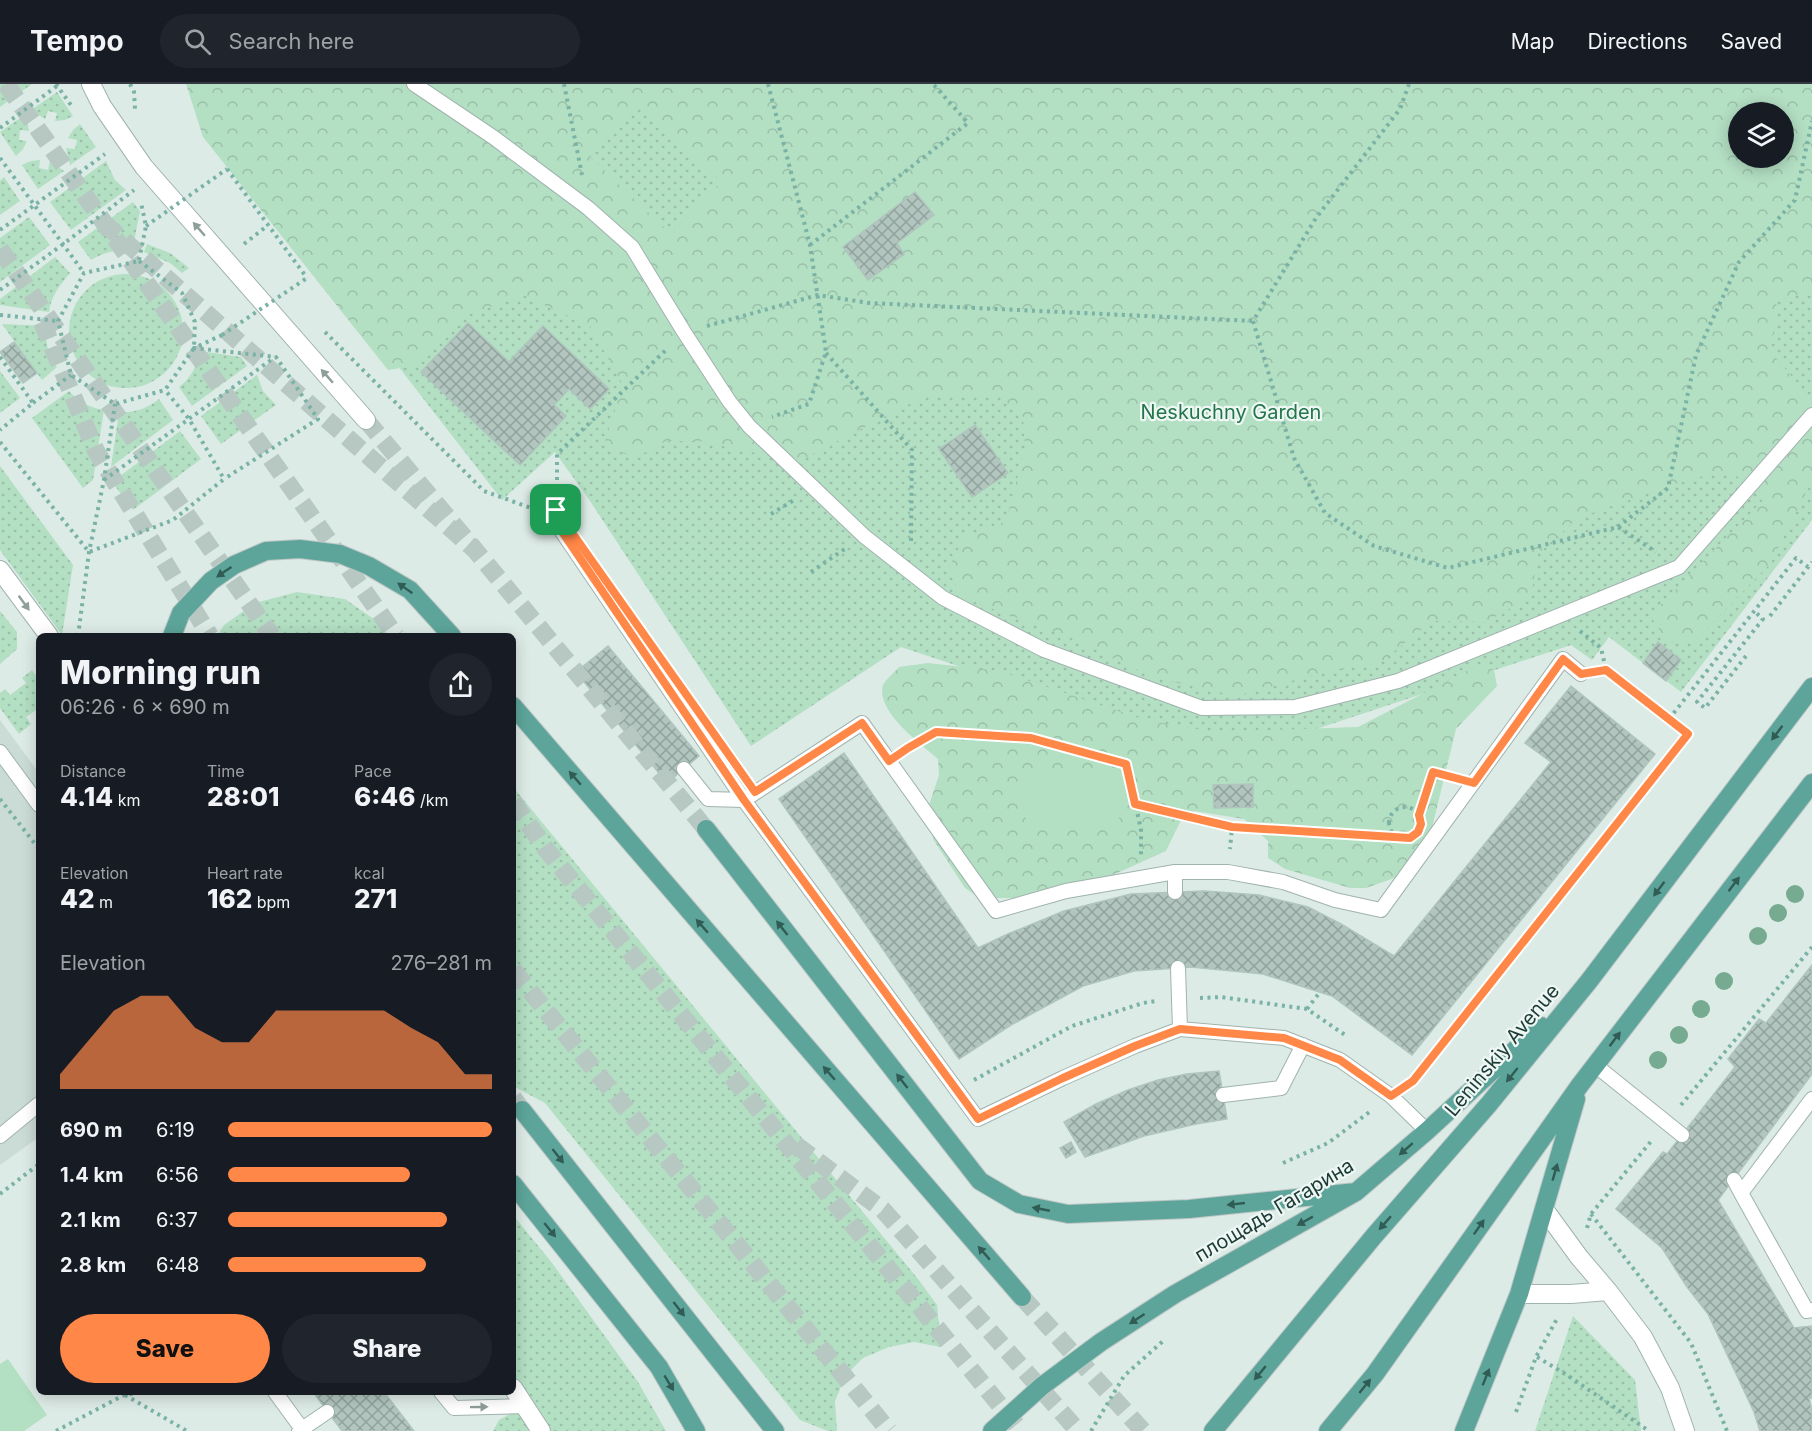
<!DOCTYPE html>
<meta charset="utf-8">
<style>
:root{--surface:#171b24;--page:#20242c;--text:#f1f3f6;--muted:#9ea1a6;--line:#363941;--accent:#ff8747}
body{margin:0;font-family:Inter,sans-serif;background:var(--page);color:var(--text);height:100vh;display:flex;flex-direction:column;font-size:22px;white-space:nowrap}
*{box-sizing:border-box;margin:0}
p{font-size:20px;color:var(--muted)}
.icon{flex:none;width:33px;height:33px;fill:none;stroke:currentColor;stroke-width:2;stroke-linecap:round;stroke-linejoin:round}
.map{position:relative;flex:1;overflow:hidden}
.panel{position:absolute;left:36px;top:549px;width:480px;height:762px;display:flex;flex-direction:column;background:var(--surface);border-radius:9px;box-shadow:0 3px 15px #0003}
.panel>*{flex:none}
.tools{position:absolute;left:1728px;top:18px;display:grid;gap:12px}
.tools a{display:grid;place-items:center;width:66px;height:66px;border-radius:50%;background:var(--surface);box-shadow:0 3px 15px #0003;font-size:30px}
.pin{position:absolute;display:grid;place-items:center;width:51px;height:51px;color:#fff;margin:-26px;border-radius:12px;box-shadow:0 3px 9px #0006}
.round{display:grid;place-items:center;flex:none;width:63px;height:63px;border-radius:32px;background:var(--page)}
.headline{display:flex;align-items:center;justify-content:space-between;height:102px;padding:0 24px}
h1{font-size:33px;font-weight:800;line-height:45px}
.figures{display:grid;grid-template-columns:repeat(3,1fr);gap:9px;height:102px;padding:6px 24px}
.figures div{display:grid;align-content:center}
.figures b{font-size:26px;font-weight:800}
.figures small{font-size:16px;font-weight:400}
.figures p{font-size:16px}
.chart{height:168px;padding:12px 24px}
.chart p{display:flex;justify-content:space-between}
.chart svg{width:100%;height:108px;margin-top:6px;fill:var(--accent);opacity:.7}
.action{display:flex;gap:12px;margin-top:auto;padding:12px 24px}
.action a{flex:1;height:69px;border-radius:36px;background:var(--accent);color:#111;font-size:24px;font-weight:800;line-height:69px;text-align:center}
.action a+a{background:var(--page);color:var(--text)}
ul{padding:0 24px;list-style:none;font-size:20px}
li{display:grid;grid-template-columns:96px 72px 1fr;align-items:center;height:45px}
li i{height:15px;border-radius:8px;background:var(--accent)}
header{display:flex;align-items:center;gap:36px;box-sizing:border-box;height:84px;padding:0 30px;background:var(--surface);border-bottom:2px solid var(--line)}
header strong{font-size:28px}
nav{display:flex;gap:33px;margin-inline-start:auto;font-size:21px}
.search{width:420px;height:54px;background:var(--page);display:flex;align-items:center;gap:15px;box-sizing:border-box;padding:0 21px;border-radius:33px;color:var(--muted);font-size:22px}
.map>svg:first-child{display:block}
</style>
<header>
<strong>Tempo</strong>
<div class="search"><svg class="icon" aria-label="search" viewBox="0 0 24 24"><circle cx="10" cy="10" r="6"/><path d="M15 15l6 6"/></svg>Search here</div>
<nav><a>Map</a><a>Directions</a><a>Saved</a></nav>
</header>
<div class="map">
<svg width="1812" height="1347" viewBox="0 0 1812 1347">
<defs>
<pattern id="grass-dots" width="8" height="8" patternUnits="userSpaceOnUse" patternTransform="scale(1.5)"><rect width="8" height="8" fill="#b3dfc3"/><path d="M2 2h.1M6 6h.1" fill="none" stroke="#9ac0a8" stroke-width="1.8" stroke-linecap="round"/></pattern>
<pattern id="forest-crowns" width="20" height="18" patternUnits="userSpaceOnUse" patternTransform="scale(1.5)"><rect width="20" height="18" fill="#b3dfc3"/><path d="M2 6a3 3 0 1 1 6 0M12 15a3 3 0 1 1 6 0" fill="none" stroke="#9ac0a8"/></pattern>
<pattern id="building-cross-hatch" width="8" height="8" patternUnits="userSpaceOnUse" patternTransform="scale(1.5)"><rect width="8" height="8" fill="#b2c6bf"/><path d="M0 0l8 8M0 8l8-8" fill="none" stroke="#90a29c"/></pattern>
</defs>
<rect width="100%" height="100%" fill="#ddebe6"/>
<!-- built -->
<path fill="#cbdbd5" d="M0 636 39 689V1053L0 1081Z"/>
<!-- grass -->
<path fill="url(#grass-dots)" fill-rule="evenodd" d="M0 0H32L0 23Z
M198 0H1812V436L1681 608 1609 553 1592 576 1571 561 1231 673 901 563 751 662 590 417 555 368 502 416 214 45ZM1738 28H1784V74H1738Z
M57 8 73 32 65 36 55 37 57 29 48 27 45 35 31 26Z
M26 30 29 47 20 46 19 56 27 57 23 65 16 72 0 48Z
M80 40 96 63 70 81 66 64 75 65 77 56 68 54 73 46Z
M40 76 39 84 48 86 50 77 64 87 38 105 22 81 31 77Z
M106 77 115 96 126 106 71 146 50 118Z
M4 93 20 117 0 131V97Z
M133 118 140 127 132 168C116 165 105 168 91 176L78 158Z
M29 133 50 161 0 198V154Z
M147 160 170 169 189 184 182 189 170 179 144 168Z
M55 173 70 189C60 201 51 212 49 228L0 221V215Z
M69 247a57 57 0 1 1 114 0a57 57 0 1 1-114 0Z
M2 240 48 242C44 257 48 270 57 283L42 296Z
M200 267 241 273 247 282 192 322 179 303C191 294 197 282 200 267Z
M0 287 20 314 0 329Z
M257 291 263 307 276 321 221 360 201 332Z
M69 307C79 318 90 324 104 326L93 396 83 404 32 334Z
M159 315 173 336 111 383 119 328C135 329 146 325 159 315Z
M180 347 201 375 133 426 112 398Z
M0 382 73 481 62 551 0 466Z
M297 508 345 515 378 538 389 552H217L224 541 255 519Z
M0 527 17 548V565L0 580Z
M32 586 39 596V624L26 633 31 640 19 650 0 624V609L5 605 10 611 26 599 22 594Z
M513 703 918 1195 937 1221 941 1263 914 1258 889 1263 863 1274 846 1291 835 1317 837 1347H828L800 1336 545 1019 513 1002Z
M513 1131 552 1179 638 1298 666 1347H493L499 1336 525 1322 513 1304Z
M1573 1232 1635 1296 1641 1347H1535Z"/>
<!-- forest -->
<path fill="url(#forest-crowns)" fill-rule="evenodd" d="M186 0H1812V207L1777 216 1771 268 1812 316V397L1770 480 1693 559 1667 557 1650 532 1766 413 1752 395 1715 389 1678 399 1578 434 1538 470 1531 513 1486 538 1432 537 1381 578 1314 591 1236 612 1152 593 1076 556 961 513 949 484 964 453 1006 437 1025 364 1023 332 999 312 923 313 797 378 700 357H666L635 374 604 361 623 301 590 242 523 211 465 232 413 282 388 286 203 53ZM640 20 721 98 671 150 590 73ZM1738 28H1784V74H1738ZM915 108 934 131 897 159 904 171 868 196 843 163Z
M928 579 1000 587 1145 636 1214 648 1358 643 1480 580 1494 586 1497 602 1456 645 1431 748 1400 792 1366 804H1350L1285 785 1268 774V757L1244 735 1194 727 1180 738 1166 767 1086 803 1034 814H980L965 804 933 755 929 721 939 691 938 675C921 660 875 627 883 601 886 595 895 588 899 583Z"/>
<!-- garden -->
<path fill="#b3dfc3" d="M1031 688 1116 689 1127 715 1115 744 1028 743 1020 714Z
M8 1275 47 1331 24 1347H0V1280Z"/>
<!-- building -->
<path fill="url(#building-cross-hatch)" stroke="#afc5be" stroke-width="1.5" d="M915 108 934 131 897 159 904 170 868 196 843 163Z
M468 239 509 278 543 242 609 305 590 325 569 305 554 321 566 332 520 381 421 288Z
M14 258 37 289 23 299 0 268Z
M975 341 1008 389 972 413 939 365Z
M1658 558 1681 576 1666 597 1643 579Z
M608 562 699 672 667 699 576 588Z
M1571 602 1655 670 1412 971 1332 912 1263 890 1191 883 1134 887 1083 902 1011 941 959 975 779 715 844 669 978 864 1008 850 1064 827 1131 810 1204 807 1259 811 1308 823 1341 840 1394 872 1551 678 1525 659Z
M1253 700V723L1214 724 1213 701Z
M1812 881V990L1718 1116 1794 1244 1812 1242V1314H1809L1812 1326V1347H1760L1754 1328 1708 1230 1687 1203 1662 1164 1616 1125 1663 1068 1667 1070 1735 983 1728 975 1759 935 1766 939Z
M1219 987 1227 1035 1196 1040 1144 1052 1085 1073 1064 1038 1096 1020 1128 1006 1158 996 1187 990Z
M1071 1058 1076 1068 1066 1074 1060 1064Z
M313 1308H384L414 1347H342Z"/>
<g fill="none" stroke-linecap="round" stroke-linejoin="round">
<!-- minor-tunnel -->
<path stroke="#b7c8c3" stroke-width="18" stroke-dasharray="18 9" stroke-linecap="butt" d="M366 336 475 466"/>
<!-- primary-tunnel -->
<path stroke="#b7c8c3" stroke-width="18" stroke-dasharray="18 9" stroke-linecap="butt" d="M6 0 396 552
M104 139 475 466 706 745
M0 165 272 552
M42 238 96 367 210 552
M513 718 545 764 1021 1347
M513 886 889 1347
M513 1014 522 1026
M796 1061 883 1126 1078 1347
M1022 1213 1143 1347"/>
<defs>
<path id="service" d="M414 0 493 53 588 124 632 163 684 248 729 317 749 342 864 452 943 514 1044 566 1202 624 1295 623 1398 597 1679 483 1812 331
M550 430 744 716 978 1035 1063 994 1135 962 1180 945 1284 954 1340 976 1391 1012 1427 1047
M0 668 39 721
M684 685 708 715 744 716 862 639 996 827 1066 807 1175 788H1228L1283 798 1335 816 1381 826 1563 575 1581 590
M1175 788V808
M1178 884 1180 945
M1595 981 1682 1051
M1223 1011 1281 1004 1303 961
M1812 1015 1741 1109 1807 1227 1812 1226
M0 1052 39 1020
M1734 1096 1741 1109
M275 1308 302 1345
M441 1308 454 1324 525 1322
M299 1347 327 1328"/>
<path id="minor" d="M91 0 102 22 144 83 366 336
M0 486 49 552
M1544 1125 1579 1173 1608 1207 1643 1253 1670 1304 1685 1347
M1519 1210H1571L1608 1207
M513 1304 541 1347"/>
<path id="primary" d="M172 552 181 529 211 497 234 481 266 467 300 465 340 470 369 482 410 506 452 552
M513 622 1022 1213
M706 745 980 1097 1019 1120 1068 1130 1189 1125 1356 1108
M522 1026 775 1347
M513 1100 659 1283 696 1347
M992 1347 1042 1302 1101 1258 1175 1210 1356 1108 1427 1047 1541 942
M1213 1347 1374 1152 1489 1020 1589 897 1812 603
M1328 1347 1375 1290 1580 1001 1812 699
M1464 1347 1519 1210 1576 1015"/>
</defs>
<!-- service casing -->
<use href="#service" stroke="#a0b3ae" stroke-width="16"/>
<!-- minor casing -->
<use href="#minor" stroke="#a0b3ae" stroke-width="20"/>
<!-- primary casing -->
<use href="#primary" stroke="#c0c8c7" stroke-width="20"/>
<!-- path -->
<path stroke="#7ab2a6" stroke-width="4" stroke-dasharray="3 4.5" stroke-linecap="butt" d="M56 0 73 24
M130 0 134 8 135 25
M564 0 582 91
M768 0 810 161 826 268 809 320 772 333
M1409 0 1400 25 1316 134 1253 237 1294 374 1325 429 1374 462 1448 484 1618 443 1656 468
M0 44 57 2
M0 74 84 189
M227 85 307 194
M0 146 105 70
M244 160 267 142
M810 161 968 39 933 0
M139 176 146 142 141 119
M139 177 182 209 195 238 194 264 165 306 115 320 71 291 58 237 84 189Z
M0 206 62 161 134 106
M0 231 58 237
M707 242 818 211 869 219 1253 237
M325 248 484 407 531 424
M222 251 194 264 276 273 318 335 224 395
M826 269 912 366 911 460
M0 273 33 319 0 346
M33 319 71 291
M0 358 89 468 173 436 224 395 189 335 165 306
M104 396 275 273
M557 411V370L668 264
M771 430 794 416
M1618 443 1668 404 1696 271 1739 178 1795 116 1812 37
M811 488 846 464
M1770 532 1812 478
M1580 547 1601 564 1606 586
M78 552 89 468 104 396 115 320
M1746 572 1705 624 1697 618 1763 535 1754 527
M1669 635 1796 474 1808 483
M908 664 936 649 1031 654 1127 680 1141 746V771
M0 715 39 765
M1135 720 1232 743 1230 765
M1389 739a16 16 0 1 1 32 0a16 16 0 1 1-32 0Z
M1419 731 1433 689 1450 693
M1232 743 1401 755
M1200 914 1221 913 1307 925 1348 953
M1307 925 1320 908
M974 996 1072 942 1143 919 1156 917
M1410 999 1688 650 1606 586 1602 587
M1681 1021 1812 863
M1283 1079 1328 1059 1372 1026
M0 1110 39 1080
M1591 1130 1691 1259 1727 1347
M1587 1144 1591 1130 1653 1055
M1537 1273 1567 1291 1649 1347
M125 1311 187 1347
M1516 1328 1536 1273 1558 1233
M56 1347 124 1311 144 1308
M1091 1347 1124 1292 1163 1257"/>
<!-- service -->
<use href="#service" stroke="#fff" stroke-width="14"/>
<!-- minor -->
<use href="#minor" stroke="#fff" stroke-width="18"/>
<!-- primary -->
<use href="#primary" stroke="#5da59a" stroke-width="18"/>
<!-- path-bridge -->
<path stroke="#7ab2a6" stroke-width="4" stroke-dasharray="3 4.5" stroke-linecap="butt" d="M146 142 227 85
M222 251 307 194"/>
</g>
<!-- trees -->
<g fill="#77ab91">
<circle cx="1795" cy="810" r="9"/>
<circle cx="1778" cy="829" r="9"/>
<circle cx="1758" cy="852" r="9"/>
<circle cx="1724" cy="897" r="9"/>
<circle cx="1701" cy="925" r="9"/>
<circle cx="1679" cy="951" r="9"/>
<circle cx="1658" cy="976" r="9"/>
</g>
<!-- one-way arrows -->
<defs><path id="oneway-solid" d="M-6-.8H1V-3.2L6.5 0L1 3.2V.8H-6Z" transform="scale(1.5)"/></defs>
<g fill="#8e9e9b">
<use href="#oneway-solid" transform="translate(199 145) rotate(-131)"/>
<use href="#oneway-solid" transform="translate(327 292) rotate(-131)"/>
<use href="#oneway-solid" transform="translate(24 519) rotate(54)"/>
<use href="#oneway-solid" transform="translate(479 1323) rotate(-1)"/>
</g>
<g fill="#305c55">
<use href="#oneway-solid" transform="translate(224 488) rotate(146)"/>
<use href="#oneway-solid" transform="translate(405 504) rotate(-145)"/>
<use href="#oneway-solid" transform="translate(1777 649) rotate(127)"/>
<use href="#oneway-solid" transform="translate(575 694) rotate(-131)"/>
<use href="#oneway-solid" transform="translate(1734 800) rotate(-53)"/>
<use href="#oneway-solid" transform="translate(1659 805) rotate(127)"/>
<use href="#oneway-solid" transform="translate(702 842) rotate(-131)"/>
<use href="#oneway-solid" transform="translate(782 844) rotate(-128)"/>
<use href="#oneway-solid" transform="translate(1615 955) rotate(-53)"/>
<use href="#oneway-solid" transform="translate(829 989) rotate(-131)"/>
<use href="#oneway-solid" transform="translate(1512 991) rotate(129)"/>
<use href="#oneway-solid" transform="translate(902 997) rotate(-128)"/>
<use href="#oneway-solid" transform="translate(1406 1065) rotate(139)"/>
<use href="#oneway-solid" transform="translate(558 1072) rotate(52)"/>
<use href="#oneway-solid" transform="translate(1555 1088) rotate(-74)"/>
<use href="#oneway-solid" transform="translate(1236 1120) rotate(174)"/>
<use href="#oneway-solid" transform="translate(1041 1125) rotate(-169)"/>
<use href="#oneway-solid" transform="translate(1305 1137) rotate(151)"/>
<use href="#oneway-solid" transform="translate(1385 1139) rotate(131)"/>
<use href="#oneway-solid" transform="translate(1479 1143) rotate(-55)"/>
<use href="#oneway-solid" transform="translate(550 1146) rotate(51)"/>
<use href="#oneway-solid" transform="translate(984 1169) rotate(-131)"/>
<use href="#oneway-solid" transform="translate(679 1225) rotate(52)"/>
<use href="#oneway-solid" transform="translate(1137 1235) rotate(147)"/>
<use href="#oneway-solid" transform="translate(1260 1289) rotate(130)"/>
<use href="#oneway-solid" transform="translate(1486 1293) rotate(-68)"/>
<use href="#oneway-solid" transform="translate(669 1299) rotate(59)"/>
<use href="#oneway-solid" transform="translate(1365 1302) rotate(-51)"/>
</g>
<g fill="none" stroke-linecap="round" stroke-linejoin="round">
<defs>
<path id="route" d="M556 426 755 708 862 639 889 677 908 664 936 648 1031 654 1126 680 1135 720 1232 743 1410 754 1418 748 1421 740 1419 731 1433 688 1474 699 1563 575 1581 590 1606 586 1688 650 1413 997 1391 1012 1340 976 1284 954 1180 945 1135 962 1063 994 978 1035 744 716 550 430Z"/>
</defs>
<!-- route casing -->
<use href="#route" stroke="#fff" stroke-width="12"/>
<!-- route -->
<use href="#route" stroke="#ff8747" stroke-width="8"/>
</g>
<g text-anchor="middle" stroke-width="4.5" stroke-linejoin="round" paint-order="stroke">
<!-- park labels -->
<g font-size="20" fill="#23764c" stroke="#eef7f3">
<text x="1231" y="335">Neskuchny Garden</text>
</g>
<!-- street labels -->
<g font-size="20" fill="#1d3c37" stroke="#eef7f3">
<text transform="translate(1502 966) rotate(-50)" y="7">Leninskiy Avenue</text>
<text transform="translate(1274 1126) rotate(-31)" y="7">площадь Гагарина</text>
</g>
</g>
</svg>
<div class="tools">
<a><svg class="icon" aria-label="layers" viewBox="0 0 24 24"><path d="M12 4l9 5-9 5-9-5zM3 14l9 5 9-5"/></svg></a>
</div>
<div class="pin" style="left:556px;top:426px;background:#1e9e55"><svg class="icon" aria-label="arrive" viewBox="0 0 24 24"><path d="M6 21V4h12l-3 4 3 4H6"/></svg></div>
<section class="panel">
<div class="headline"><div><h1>Morning run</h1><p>06:26 · 6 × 690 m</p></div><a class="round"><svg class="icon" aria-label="share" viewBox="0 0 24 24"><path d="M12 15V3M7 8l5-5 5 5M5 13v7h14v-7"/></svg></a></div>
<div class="figures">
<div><p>Distance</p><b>4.14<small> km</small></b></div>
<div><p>Time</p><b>28:01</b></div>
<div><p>Pace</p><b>6:46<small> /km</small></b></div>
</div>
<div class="figures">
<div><p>Elevation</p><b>42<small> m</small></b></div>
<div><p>Heart rate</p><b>162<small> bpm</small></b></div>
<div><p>kcal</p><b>271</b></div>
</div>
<div class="chart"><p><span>Elevation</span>276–281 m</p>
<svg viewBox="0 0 160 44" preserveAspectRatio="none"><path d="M0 44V38L10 25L20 12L30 6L40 6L50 19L60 25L70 25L80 12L90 12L100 12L110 12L120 12L130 19L140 25L150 38L160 38V44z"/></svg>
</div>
<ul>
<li><b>690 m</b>6:19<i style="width:100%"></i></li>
<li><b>1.4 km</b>6:56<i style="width:69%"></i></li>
<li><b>2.1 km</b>6:37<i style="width:83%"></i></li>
<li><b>2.8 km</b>6:48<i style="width:75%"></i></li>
</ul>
<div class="action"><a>Save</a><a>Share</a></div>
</section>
</div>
